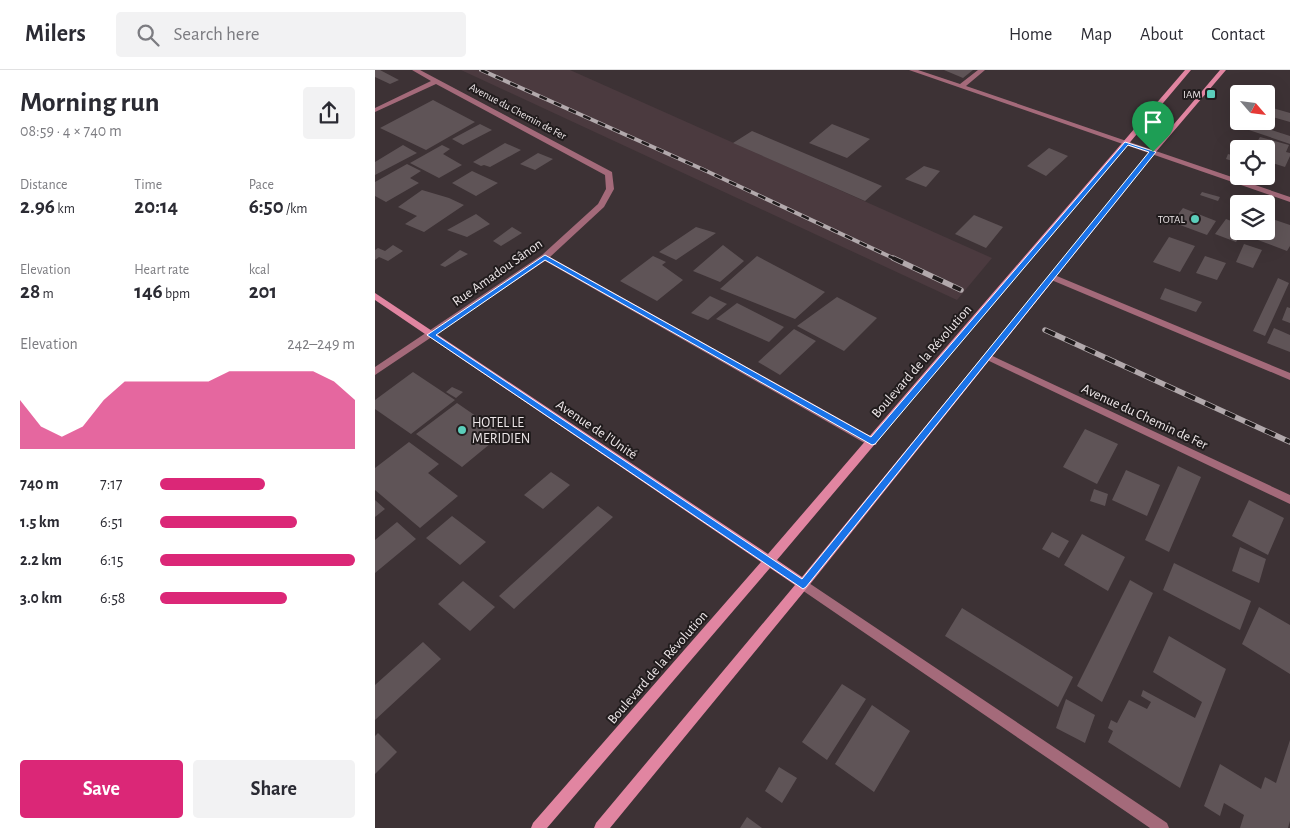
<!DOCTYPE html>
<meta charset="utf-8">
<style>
:root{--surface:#fff;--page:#f2f2f3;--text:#2b2b33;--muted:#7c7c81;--line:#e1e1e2;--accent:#db2777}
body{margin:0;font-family:"Alegreya Sans",sans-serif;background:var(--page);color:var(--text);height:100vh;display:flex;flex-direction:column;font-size:19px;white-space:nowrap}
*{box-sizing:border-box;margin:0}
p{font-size:16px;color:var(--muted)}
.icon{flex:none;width:28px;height:28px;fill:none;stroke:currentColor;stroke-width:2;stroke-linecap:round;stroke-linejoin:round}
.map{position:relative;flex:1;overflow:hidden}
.details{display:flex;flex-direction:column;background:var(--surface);width:375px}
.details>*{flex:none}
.needle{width:32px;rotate:118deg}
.controls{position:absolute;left:855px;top:15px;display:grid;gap:10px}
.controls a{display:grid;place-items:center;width:45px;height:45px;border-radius:5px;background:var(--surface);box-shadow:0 5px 20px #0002;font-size:25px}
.pin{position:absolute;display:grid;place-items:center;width:42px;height:42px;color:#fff;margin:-51px -21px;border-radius:50% 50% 50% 0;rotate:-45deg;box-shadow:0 0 5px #0007}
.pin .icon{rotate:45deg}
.round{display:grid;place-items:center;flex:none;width:52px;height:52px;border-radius:5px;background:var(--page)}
.head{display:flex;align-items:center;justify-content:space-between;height:85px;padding:0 20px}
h1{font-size:28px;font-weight:600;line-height:38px}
.metrics{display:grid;grid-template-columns:repeat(3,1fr);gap:8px;height:85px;padding:5px 20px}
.metrics div{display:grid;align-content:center}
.metrics b{font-size:21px;font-weight:600}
.metrics small{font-size:14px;font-weight:400}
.metrics p{font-size:14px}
.chart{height:140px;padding:10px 20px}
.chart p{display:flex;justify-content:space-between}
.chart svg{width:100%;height:90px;margin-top:5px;fill:var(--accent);opacity:.7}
.primary-button{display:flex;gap:10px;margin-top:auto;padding:10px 20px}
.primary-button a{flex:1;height:58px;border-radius:5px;background:var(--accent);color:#fff;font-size:20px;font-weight:600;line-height:58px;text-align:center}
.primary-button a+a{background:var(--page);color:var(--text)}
ul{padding:0 20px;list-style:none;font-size:16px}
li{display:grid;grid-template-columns:80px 60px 1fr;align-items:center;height:38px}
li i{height:12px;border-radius:6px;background:var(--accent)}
header{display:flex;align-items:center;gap:30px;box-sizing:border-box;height:70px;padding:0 25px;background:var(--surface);border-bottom:1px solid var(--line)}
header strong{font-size:24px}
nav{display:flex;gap:28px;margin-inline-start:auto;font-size:18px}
.search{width:350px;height:45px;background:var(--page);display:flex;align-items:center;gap:12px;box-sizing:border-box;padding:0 18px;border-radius:5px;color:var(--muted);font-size:19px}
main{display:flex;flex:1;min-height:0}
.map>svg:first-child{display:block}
</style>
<header>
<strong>Milers</strong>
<div class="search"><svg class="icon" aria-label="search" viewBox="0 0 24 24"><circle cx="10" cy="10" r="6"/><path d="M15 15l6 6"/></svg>Search here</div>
<nav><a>Home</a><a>Map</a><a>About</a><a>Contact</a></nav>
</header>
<main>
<section class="details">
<div class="head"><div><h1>Morning run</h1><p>08:59 · 4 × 740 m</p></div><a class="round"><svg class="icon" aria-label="share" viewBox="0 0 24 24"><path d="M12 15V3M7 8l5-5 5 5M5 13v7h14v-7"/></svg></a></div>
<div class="metrics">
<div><p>Distance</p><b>2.96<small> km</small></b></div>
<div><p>Time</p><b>20:14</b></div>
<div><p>Pace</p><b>6:50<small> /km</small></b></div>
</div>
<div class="metrics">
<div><p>Elevation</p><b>28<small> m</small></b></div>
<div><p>Heart rate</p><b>146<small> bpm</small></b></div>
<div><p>kcal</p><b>201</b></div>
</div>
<div class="chart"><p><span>Elevation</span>242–249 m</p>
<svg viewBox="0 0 160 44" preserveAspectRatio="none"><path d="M0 44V20L10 33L20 38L30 33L40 20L50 11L60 11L70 11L80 11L90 11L100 6L110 6L120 6L130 6L140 6L150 11L160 20V44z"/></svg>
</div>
<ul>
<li><b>740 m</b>7:17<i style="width:54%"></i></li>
<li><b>1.5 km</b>6:51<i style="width:70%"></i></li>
<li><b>2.2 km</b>6:15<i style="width:100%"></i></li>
<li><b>3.0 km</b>6:58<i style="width:65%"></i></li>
</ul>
<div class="primary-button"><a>Save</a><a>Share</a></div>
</section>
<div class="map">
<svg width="915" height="758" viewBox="0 0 915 758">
<rect width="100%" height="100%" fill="#3d3235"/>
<!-- built -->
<path fill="#4b3a3f" d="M86 0H195L617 188 582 230Z"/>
<!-- building -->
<path fill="#5f5457" d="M0 0H5L24 10 15 14 0 7Z
M569 0H598L588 8Z
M58 30 100 52 51 80 5 58Z
M891 36 915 43V52L891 45Z
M105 54 117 60 88 75 77 69Z
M457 54 495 69 472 88 434 73Z
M878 54 915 66V74L874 60Z
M377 61 507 116 490 131 358 73Z
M885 67 914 75 911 82 915 83V86L910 97 891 91V79H878Z
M130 73 146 80 115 97 109 95 106 96 98 92Z
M28 75 42 83 0 105V92Z
M67 75 75 79 68 84 87 95 64 108 35 93Z
M674 78 693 86 671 106 652 96Z
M163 83 178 89 160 100 145 94Z
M853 84 864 87V93L851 89Z
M32 94 46 101 35 108 44 113 11 132 0 126V112Z
M549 96 565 101 551 117 530 109Z
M97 101 123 113 101 126 77 113Z
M47 120 74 128 89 135 49 162 30 154 42 146 23 137Z
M827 122 845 127 843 131 825 125Z
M808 138 841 151 832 165 797 152Z
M101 144 115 154 92 167 72 160Z
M599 145 628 157 611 178 580 164Z
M891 147 915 155V176L912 181 875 167 879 161H891Z
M851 149 864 154V161H868L861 172 840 164Z
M137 157 147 163 126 176 118 171Z
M321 157 341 163 301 190 284 182Z
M794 167 820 176 805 202 778 192Z
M869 174 887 180 878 198 861 192Z
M18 175 28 181 13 191 4 187 0 190V180L3 178 10 181Z
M348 175 369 191 345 212 318 201Z
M85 180 93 184 70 197 65 195Z
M278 186 291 192 287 195 308 210 282 231 245 211Z
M382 186 450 222 420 249 345 219Z
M830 186 851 193 842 210 821 203Z
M903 208 914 213 890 266 878 261Z
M790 218 827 232 821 242 785 229Z
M335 226 352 234 333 250 316 243Z
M462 227 502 248 469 281 422 256Z
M362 233 409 257 394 272 341 249Z
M912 237 915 238V253L907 250Z
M899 258 915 265V282L892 273Z
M419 259 441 271 405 305 383 292Z
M38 302 80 330 36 364 0 339V330Z
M77 317 88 322 81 328 71 322Z
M82 333 127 364 87 397 41 364Z
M710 359 743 374 722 414 688 397Z
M34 372 64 394 53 403 83 426 45 458 0 420V398Z
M803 396 826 407 794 482 770 470Z
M751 400 785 415 772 446 737 430Z
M176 402 195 415 168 439 149 425Z
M719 419 733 424 730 436 715 431Z
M0 430 10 439 0 447Z
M874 430 909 448 893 485 857 466Z
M223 436 238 447 139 539 124 526Z
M77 446 111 472 85 495 51 468Z
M22 452 41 469 0 503V470Z
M677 462 694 471 684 488 667 479Z
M707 464 750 487 733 521 689 495Z
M865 477 891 489 884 513 857 501Z
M799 493 876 531 865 560 788 520Z
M755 510 778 523 727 632 702 616Z
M88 511 120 537 95 561 63 534Z
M884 537 915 555V604L867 574Z
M587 538 698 607 683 637 570 566Z
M794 566 851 599 805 718 733 672 738 661 733 658 736 650 742 653 754 630 772 639 776 632 766 626 768 620 820 648 827 632 778 602Z
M48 572 66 589 0 650V615Z
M467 614 491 629 452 690 427 672Z
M691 629 720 645 710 673 681 658Z
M497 635 535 661 499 722 460 694Z
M3 663 22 682 0 704V666Z
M915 670V751L913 758H865L869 745 849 733 845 746 829 736 845 694 886 719 890 707 901 713Z
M404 697 422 708 407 733 390 721Z
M372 747 387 758H365Z"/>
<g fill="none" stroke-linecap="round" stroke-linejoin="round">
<!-- street -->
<path fill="#a46a7a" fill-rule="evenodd" d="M37 0H45L237 102 239 119 229 137 175 187 501 369 502 372 501 375H493L170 191 0 305V297L167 185 223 134 231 119 230 105 61 14 0 42V38L56 11Z
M534 0H543L585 14 603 0H610L591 16 915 127V132Z
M677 204 915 303V310L674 209V205Z
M613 284 915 425V434L610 289 608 287Z
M428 509 792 753 794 758H775L424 518 422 514 424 510Z"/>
<!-- secondary -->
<path fill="#e185a1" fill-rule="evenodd" d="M810 0H816L402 490 427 507 776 81 845 0H851L780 83 432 518 235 758H219L221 753 420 515 395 498 172 758H156L158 753 386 492 0 230V223L393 484Z"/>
<defs>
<path id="rail-far1" d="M106 0 327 99 520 189"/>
<path id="rail" d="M518 188 586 220
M670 260 915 372"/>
</defs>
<!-- rail-far1 casing -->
<use href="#rail-far1" stroke="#b2a9ac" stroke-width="4"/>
<!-- rail casing -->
<use href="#rail" stroke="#b2a9ac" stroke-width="5.5"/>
<!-- rail-far1 -->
<use href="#rail-far1" stroke="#211c1d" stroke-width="2.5" stroke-dasharray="8" stroke-linecap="butt"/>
<!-- rail -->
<use href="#rail" stroke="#211c1d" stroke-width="4" stroke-dasharray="11" stroke-linecap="butt"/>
</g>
<!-- route -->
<path fill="#1a73e8" stroke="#fff" fill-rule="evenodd" d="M750 72 781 82 431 517 428 519 52 265 170 185 496 367ZM753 75 774 82 427 509 61 265 170 190 497 375 500 374Z"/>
<!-- markers -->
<g fill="#5bcebb" stroke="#211c1d" stroke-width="2">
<rect x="831" y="19" width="10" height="10" rx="2.5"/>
<circle cx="820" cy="149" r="5"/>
<circle cx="87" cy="360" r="5"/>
</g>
<g text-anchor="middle" stroke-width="4" stroke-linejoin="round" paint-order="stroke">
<!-- far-poi labels -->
<g font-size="11" fill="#ede6e8" stroke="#211c1d" text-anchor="end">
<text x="826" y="28">IAM</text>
<text x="810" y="153">TOTAL</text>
</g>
<!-- far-street labels -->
<g font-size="11" fill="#ede6e8" stroke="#211c1d">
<text transform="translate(143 41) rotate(28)" y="4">Avenue du Chemin de Fer</text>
</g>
<!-- street labels -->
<g font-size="14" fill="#ede6e8" stroke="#211c1d">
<text transform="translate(122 202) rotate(-35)" y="5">Rue Amadou Sânon</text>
<text transform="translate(546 291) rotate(-49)" y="5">Boulevard de la Révolution</text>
<text transform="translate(770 346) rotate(25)" y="5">Avenue du Chemin de Fer</text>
<text transform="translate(222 359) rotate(34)" y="5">Avenue de l'Unité</text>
<text transform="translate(282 597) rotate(-49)" y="5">Boulevard de la Révolution</text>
</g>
<!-- poi labels -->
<g font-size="14" fill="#ede6e8" stroke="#211c1d" text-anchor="start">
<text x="97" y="357">HOTEL LE<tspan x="97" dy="16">MERIDIEN</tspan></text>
</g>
</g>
</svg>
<div class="controls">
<a><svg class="needle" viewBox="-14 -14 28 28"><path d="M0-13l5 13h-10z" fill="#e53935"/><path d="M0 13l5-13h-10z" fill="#7c7c81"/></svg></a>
<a><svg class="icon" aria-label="locate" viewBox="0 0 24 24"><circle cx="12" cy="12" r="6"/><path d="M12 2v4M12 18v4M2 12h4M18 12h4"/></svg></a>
<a><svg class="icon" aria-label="layers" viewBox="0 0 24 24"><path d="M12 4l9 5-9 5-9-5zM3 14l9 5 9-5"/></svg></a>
</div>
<div class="pin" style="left:778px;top:82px;background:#1e9e55"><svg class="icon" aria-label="arrive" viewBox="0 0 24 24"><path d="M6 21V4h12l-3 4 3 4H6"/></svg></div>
</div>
</main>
